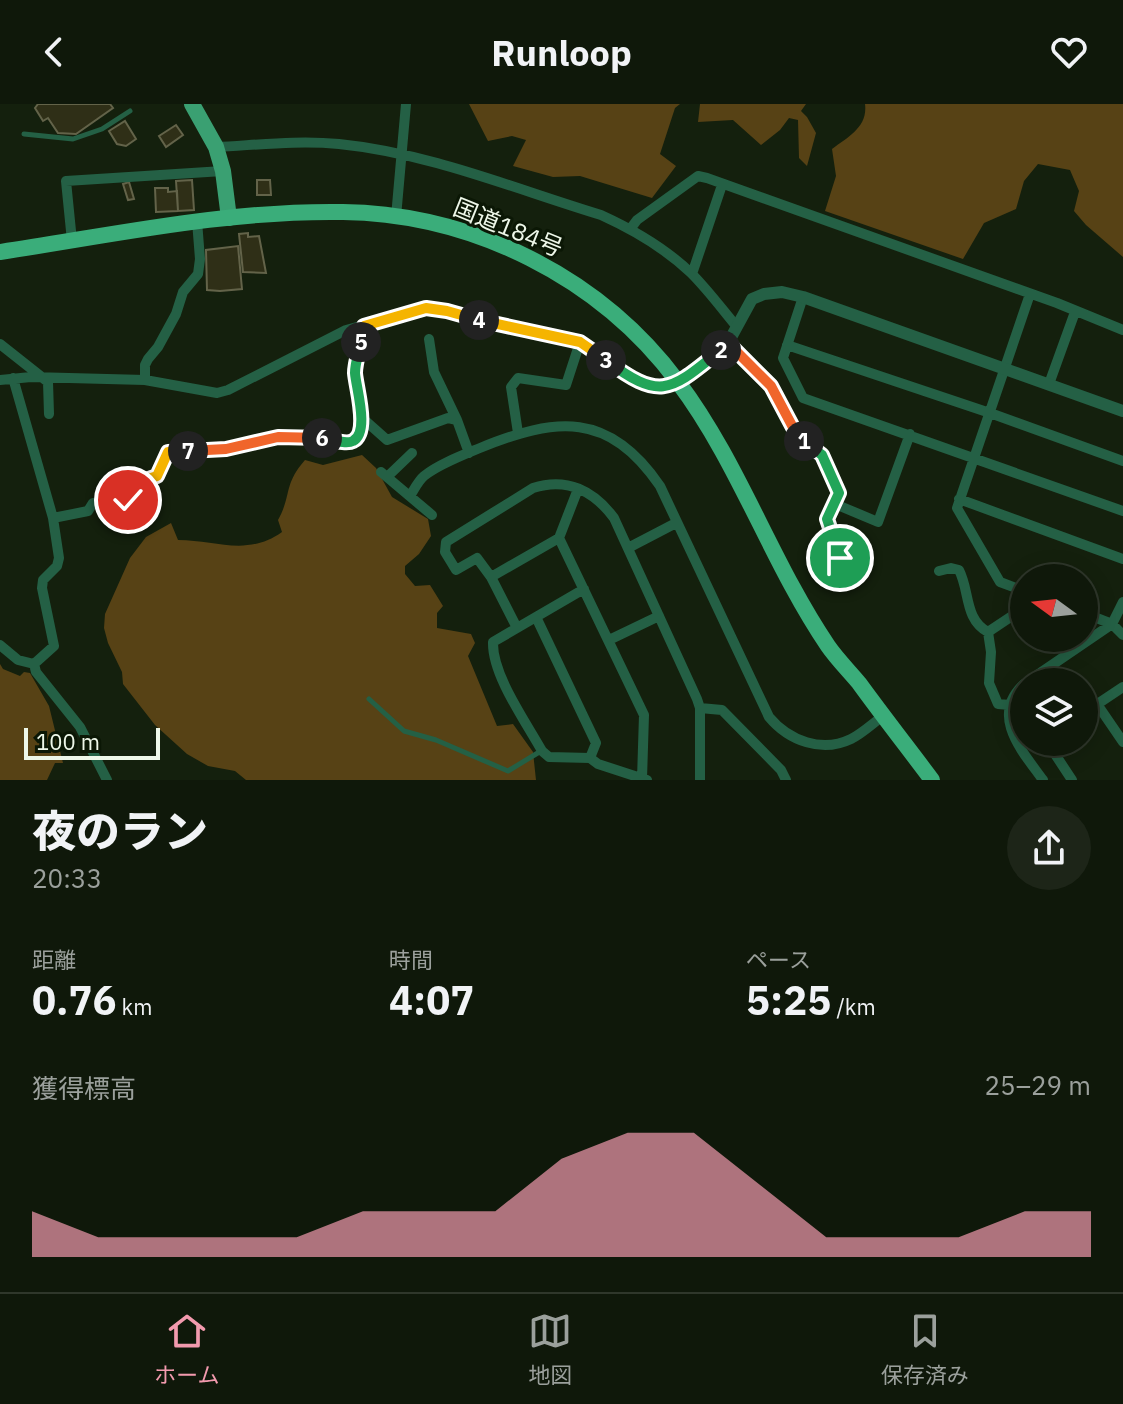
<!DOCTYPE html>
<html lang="ja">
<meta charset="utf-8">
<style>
:root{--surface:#0f180a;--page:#1d2518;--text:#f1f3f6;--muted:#9ba09c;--line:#2f372b;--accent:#f29aae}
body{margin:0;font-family:"IBM Plex Sans","Noto Sans JP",sans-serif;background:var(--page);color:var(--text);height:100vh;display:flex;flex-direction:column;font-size:30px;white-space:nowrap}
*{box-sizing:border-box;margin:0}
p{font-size:26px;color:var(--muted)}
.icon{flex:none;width:44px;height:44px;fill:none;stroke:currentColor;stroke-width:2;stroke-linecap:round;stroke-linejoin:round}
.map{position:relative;height:676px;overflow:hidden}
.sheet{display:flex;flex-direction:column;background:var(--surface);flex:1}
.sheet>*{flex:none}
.needle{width:52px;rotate:285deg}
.tools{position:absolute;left:1010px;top:460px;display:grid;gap:16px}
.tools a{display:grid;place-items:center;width:88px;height:88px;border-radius:50%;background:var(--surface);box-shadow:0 4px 20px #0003,0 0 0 2px var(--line);font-size:40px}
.scale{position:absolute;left:24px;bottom:20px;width:136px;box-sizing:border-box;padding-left:8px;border:4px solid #eef7e9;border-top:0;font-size:22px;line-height:28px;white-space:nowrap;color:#eef7e9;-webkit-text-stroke:6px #0b1705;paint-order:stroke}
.pin{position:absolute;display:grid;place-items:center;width:68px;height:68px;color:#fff;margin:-34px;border:4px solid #fff;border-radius:50%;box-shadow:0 2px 8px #0007}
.km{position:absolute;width:40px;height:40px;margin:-20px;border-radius:50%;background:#222;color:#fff;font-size:22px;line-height:40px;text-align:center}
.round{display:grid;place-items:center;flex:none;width:84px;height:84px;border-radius:42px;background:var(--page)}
.overview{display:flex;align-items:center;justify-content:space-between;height:136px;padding:0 32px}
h1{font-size:44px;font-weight:800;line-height:60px}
.stats{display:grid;grid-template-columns:repeat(3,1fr);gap:12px;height:136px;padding:8px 32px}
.stats div{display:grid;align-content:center}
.stats b{font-size:40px;font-weight:800}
.stats small{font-size:22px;font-weight:400}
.stats p{font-size:22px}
.chart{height:224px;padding:16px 32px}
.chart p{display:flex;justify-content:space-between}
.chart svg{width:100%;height:144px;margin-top:8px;fill:var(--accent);opacity:.7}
header{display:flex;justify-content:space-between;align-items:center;height:104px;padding:0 32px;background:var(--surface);font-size:36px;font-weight:800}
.dock{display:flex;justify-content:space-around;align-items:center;height:112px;border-top:2px solid var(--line);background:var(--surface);font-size:22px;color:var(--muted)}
.dock a{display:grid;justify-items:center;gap:4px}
.dock .current{color:var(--accent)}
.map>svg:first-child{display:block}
</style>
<header><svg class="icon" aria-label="back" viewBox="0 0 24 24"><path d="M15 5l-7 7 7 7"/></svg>Runloop<svg class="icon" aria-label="heart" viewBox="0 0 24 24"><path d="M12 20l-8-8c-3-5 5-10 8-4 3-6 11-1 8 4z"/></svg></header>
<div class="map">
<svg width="1123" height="676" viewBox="0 0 1123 676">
<rect width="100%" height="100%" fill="#14200d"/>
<!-- forest -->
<path fill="#574215" d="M469 0H680L675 4 660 50 676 62 652 94 580 72 553 73 513 62 526 36 512 32 488 37Z
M700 0H806L801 7 807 13 816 29 807 62 799 54 798 16 789 14 780 26 761 41 733 16 698 18Z
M865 0H1123V153L1086 121 1074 107 1079 87 1070 66 1038 60 1024 77 1016 105 984 119 963 155 825 107 836 72 832 45C848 33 868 23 865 0Z
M362 351 376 364 392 393 428 415 431 432 419 450 405 462V470L415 482 430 481 443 502 437 509V524L471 530 475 539 468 552 497 622 513 620 533 648 536 676H246L235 667 208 662 187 650 155 621 123 580 122 568 108 539 104 524 105 510 130 454 146 433 171 419 178 436C216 436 247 453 282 428L278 416C292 391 283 381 305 356L323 361Z
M0 560 3 565 20 572 24 568 30 569 49 602 63 659H55L47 676H0Z"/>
<!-- building -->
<path fill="#2f2f17" stroke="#636349" stroke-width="2" d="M38 0H110L113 4 76 30 58 29 48 14 43 17 35 4Z
M125 17 136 35 126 42 117 40 109 27Z
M176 21 183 31 166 43 159 32Z
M192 76 194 106 178 107 176 77Z
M257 76H270L271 91H257Z
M129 78 134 95 128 96 123 80Z
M155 84H168V88L177 87 178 107 156 108Z
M248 129V133L259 132 266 169 243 168 239 130Z
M238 142 242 185 220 187 207 186 206 146Z"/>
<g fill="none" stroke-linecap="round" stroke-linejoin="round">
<!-- service -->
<path stroke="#246045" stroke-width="5" d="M24 30 73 35 102 25 130 7
M369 595 404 627 436 636 508 667 541 647"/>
<!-- minor -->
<path stroke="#246045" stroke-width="10" d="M216 43C257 41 298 36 339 40 429 49 515 85 601 111 634 126 665 144 691 169 708 186 722 205 737 223
M396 113 406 0
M631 124 637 116 698 72 707 74 1057 199 1123 226
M72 137 66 77 223 67
M692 170 722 81
M803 193 783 254 803 294 1123 407
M429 235 434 268 457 316
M728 239 771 282 797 331 822 351 839 389 835 400 878 418 910 330
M0 240 48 278 49 310
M787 241 990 309 1123 357
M13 274 53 414 59 454 57 462 43 476 42 484 54 542 34 560 36 568 80 623 107 676
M0 276 31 273 145 276 217 289 228 286 346 226 426 204H434L580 238 630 274 648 281 679 279
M145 276V261L148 255 158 243 176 210 183 188 198 170 200 155 197 117
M1049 280 1075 208
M360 312 387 336 448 314 457 316 469 349
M518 329 511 283 518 274 566 281 580 238
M381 368 432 411
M387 373 412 349
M578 385 559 434 644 611 642 675
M410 392C414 386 418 377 424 372 439 360 463 351 480 344 556 313 609 307 660 382L769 613C789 637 822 649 851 635 863 629 873 619 883 612
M959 395 1123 455
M835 400 831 402 827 415 840 454
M53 414 88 407 93 399 128 396 137 379 157 372 168 348 226 345 278 333H318L351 338 356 335 361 325 360 292 355 269 364 222
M628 444 676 419
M939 467 951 464 959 466C970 487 964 515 988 528
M491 473 559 434
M584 485 493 538C492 571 526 618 542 647L549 653 590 654 598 660 647 676
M1024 487 1000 478 957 404 1030 190
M1084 509 1112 520 1123 531
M536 513 596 639 590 654
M517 524 491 473 477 454 456 466 445 448 446 438 533 384C567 373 594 387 614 414L697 595 700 604V676
M609 536 659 512
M0 541 18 556 34 560
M1027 578 1112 520 1123 498
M1024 580C989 612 1023 648 1043 676
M1097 600 1123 638
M1010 601 998 600 989 579 991 548 988 528 1024 504
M700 604 722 606 781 666 786 676
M1084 609 1123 583
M1047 638 1072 676"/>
<!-- tertiary -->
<path stroke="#246045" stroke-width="12" d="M679 279 728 239 752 195 764 190 782 188 803 193 1123 307"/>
<!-- primary -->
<path stroke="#3aa072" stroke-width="16" d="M192 0 216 43 223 67 229 114"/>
<!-- trunk -->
<path stroke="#3aad7a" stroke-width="16" d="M0 148C113 131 228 106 343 108 473 110 600 173 678 278 739 359 771 458 828 542 837 555 849 567 859 579 883 612 908 644 932 676"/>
</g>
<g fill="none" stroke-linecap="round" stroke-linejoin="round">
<defs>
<path id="split-1" d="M804 337 822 351 839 389 827 415 840 454"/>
<path id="split-2" d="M721 246 728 239 771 282 797 331 804 337"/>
<path id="split-3" d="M606 256C662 299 672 285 721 246"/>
<path id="split-4" d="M479 216 580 238 606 256"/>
<path id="split-5" d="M361 238 364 222 426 204 447 207 479 216"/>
<path id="split-6" d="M322 334C330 335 346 341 353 337 370 328 356 284 355 269 355 259 359 248 361 238"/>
<path id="split-7" d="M188 347 226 345 278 333 322 334"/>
<path id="split-8" d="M128 396 137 379 157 372 168 348 188 347"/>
</defs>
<!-- split-1 casing -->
<use href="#split-1" stroke="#fff" stroke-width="16"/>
<!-- split-2 casing -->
<use href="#split-2" stroke="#fff" stroke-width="16"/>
<!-- split-3 casing -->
<use href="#split-3" stroke="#fff" stroke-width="16"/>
<!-- split-4 casing -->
<use href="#split-4" stroke="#fff" stroke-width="16"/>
<!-- split-5 casing -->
<use href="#split-5" stroke="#fff" stroke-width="16"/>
<!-- split-6 casing -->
<use href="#split-6" stroke="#fff" stroke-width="16"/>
<!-- split-7 casing -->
<use href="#split-7" stroke="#fff" stroke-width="16"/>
<!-- split-8 casing -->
<use href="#split-8" stroke="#fff" stroke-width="16"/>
<!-- split-1 -->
<use href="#split-1" stroke="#22a559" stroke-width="10"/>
<!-- split-2 -->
<use href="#split-2" stroke="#f0652b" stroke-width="10"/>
<!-- split-3 -->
<use href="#split-3" stroke="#22a559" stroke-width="10"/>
<!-- split-4 -->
<use href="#split-4" stroke="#f5b400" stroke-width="10"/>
<!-- split-5 -->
<use href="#split-5" stroke="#f5b400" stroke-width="10"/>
<!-- split-6 -->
<use href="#split-6" stroke="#22a559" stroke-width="10"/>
<!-- split-7 -->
<use href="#split-7" stroke="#f0652b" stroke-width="10"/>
<!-- split-8 -->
<use href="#split-8" stroke="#f5b400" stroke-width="10"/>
</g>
<g text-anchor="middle" stroke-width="6" stroke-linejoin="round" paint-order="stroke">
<!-- street labels -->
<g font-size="24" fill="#eef7e9" stroke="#0b1705">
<text transform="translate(508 124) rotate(22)" y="8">国道184号</text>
</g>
</g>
</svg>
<div class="tools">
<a><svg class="needle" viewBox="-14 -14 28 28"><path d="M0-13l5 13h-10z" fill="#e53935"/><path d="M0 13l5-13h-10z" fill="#9ba09c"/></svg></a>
<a><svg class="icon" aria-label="layers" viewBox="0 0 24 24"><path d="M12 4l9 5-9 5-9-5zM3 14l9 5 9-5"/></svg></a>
</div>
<div class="scale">100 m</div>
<div class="pin" style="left:840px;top:454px;background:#1e9e55"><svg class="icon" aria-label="arrive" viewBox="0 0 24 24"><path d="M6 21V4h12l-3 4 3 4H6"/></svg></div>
<div class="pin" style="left:128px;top:396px;background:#d93025"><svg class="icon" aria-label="check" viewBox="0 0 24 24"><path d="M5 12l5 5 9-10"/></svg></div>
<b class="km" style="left:804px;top:337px">1</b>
<b class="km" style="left:721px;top:246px">2</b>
<b class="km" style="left:606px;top:256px">3</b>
<b class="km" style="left:479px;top:216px">4</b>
<b class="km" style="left:361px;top:238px">5</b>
<b class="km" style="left:322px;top:334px">6</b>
<b class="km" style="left:188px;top:347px">7</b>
</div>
<section class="sheet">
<div class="overview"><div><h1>夜のラン</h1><p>20:33</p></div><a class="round"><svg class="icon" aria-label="share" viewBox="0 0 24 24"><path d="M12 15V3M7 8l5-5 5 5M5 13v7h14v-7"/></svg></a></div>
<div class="stats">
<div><p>距離</p><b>0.76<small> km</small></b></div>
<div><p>時間</p><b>4:07</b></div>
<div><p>ペース</p><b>5:25<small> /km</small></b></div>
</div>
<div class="chart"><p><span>獲得標高</span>25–29 m</p>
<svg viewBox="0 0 160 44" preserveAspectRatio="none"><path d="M0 44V30L10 38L20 38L30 38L40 38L50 30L60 30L70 30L80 14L90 6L100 6L110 22L120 38L130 38L140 38L150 30L160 30V44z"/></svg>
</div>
</section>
<nav class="dock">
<a class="current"><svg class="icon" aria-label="home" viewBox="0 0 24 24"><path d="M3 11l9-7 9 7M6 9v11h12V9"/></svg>ホーム</a>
<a><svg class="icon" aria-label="map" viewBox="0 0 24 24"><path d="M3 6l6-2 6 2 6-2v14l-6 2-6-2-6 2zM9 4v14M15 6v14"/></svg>地図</a>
<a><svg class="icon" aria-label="saved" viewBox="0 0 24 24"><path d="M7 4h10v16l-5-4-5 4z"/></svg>保存済み</a>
</nav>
